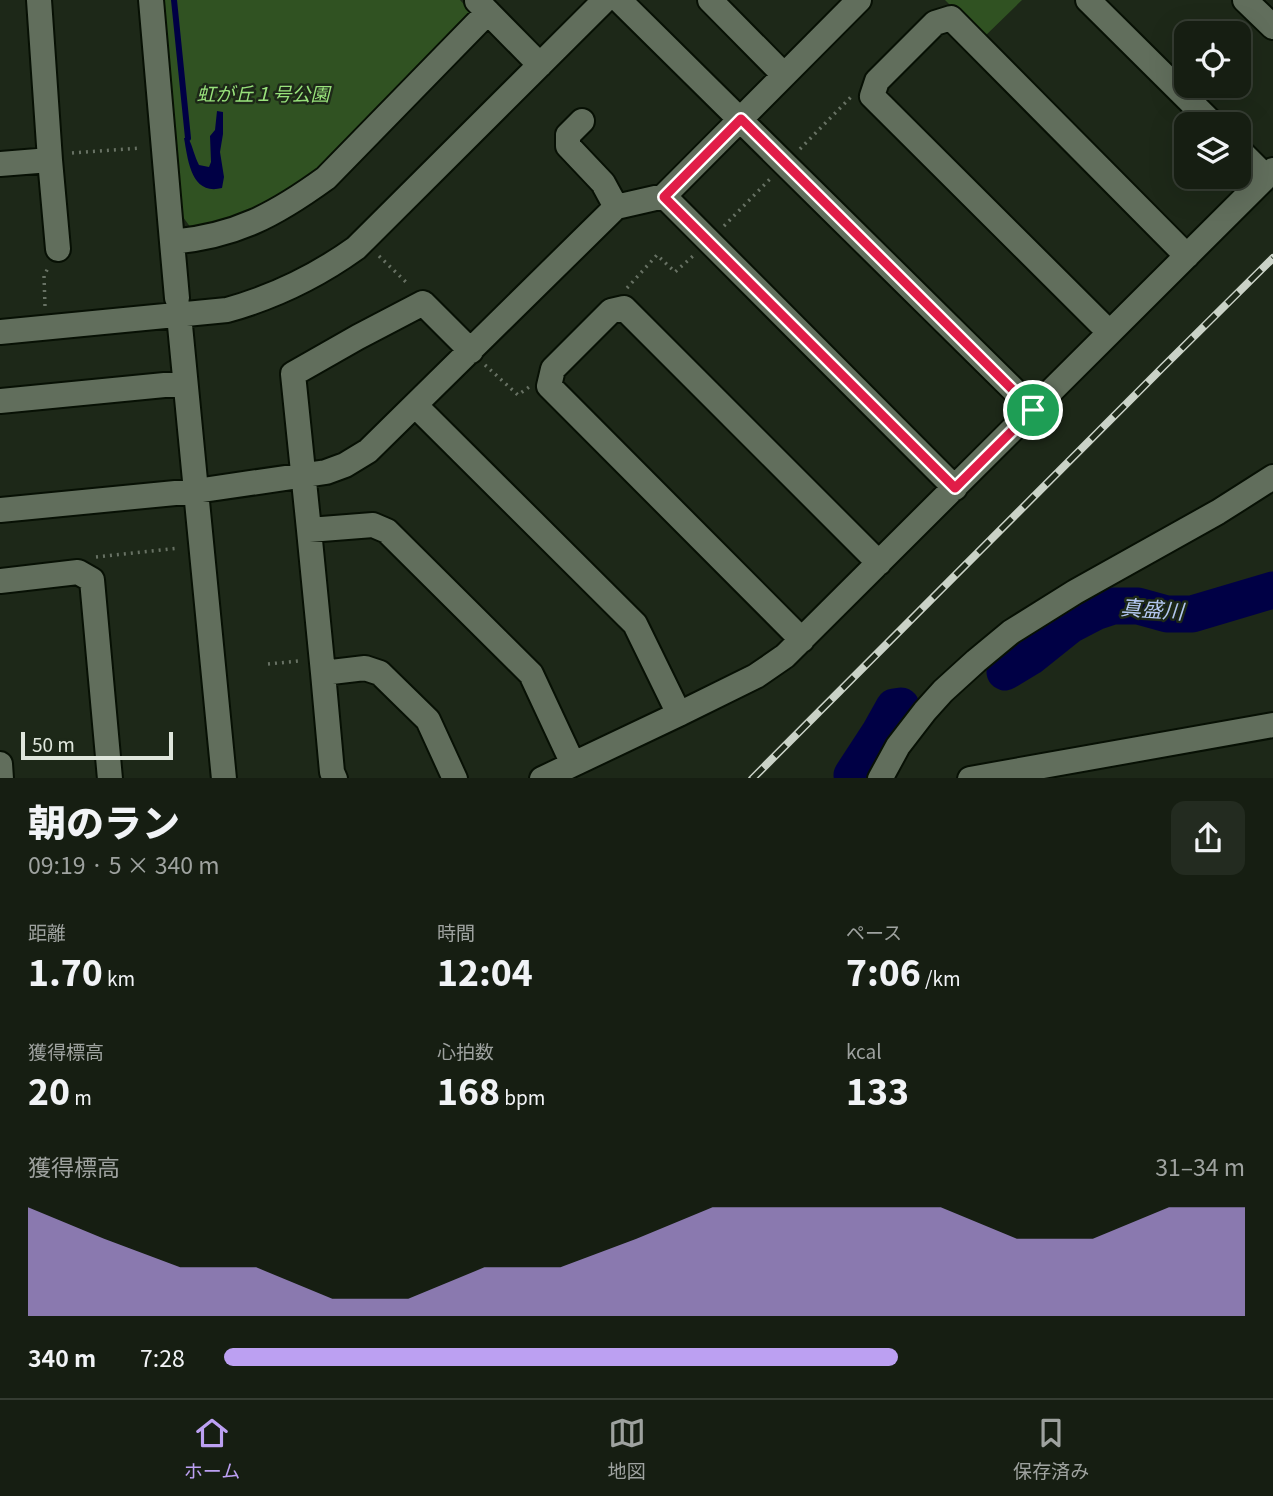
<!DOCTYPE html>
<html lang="ja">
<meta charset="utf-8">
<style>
:root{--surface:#161e12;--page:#232b20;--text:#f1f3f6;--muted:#9ea29f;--line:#353c32;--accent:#bca0f2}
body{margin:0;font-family:Georgia,"Noto Sans JP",serif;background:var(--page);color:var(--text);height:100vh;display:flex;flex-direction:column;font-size:26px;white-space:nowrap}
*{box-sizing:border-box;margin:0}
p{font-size:23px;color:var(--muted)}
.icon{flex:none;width:38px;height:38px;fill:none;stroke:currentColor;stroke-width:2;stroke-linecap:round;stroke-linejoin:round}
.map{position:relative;height:778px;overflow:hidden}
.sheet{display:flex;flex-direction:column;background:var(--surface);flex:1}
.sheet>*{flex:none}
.buttons{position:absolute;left:1174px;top:21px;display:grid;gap:14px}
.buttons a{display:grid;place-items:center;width:77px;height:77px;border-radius:14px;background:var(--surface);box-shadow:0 7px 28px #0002,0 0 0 2px var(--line);font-size:35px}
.scale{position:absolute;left:21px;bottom:18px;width:152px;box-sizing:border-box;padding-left:7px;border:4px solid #dfe6dc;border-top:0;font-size:19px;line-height:24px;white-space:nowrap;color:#dfe6dc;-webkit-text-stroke:5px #1d2818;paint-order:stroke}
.pin{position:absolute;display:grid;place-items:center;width:60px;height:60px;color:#fff;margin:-30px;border:4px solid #fff;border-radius:50%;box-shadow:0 2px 7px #0007}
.round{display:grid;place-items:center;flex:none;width:74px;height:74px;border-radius:14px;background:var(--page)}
.headline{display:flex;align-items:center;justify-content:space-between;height:119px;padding:0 28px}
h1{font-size:38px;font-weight:800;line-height:52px}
.stats{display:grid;grid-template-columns:repeat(3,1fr);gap:10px;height:119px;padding:7px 28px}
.stats div{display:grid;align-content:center}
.stats b{font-size:35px;font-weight:800}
.stats small{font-size:19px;font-weight:400}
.stats p{font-size:19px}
.chart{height:196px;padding:14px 28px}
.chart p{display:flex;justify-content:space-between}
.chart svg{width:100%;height:126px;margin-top:7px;fill:var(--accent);opacity:.7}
ul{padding:0 28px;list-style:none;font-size:23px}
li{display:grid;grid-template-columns:112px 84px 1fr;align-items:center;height:52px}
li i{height:18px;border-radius:9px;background:var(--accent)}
.tab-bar{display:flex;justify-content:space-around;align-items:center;height:98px;border-top:2px solid var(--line);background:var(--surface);font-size:19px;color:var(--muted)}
.tab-bar a{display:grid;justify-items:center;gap:4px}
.tab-bar .active{color:var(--accent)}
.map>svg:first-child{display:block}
</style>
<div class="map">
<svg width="1273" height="779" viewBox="0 0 1273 779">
<rect width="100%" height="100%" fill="#1d2818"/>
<!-- green -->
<path fill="#305222" d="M160 0H460L471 12 319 171 256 208 224 222 191 228 180 213Z
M945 0H1022L983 38Z"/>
<!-- water -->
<path fill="#000045" d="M217 111 223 112V134L220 152 224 177 222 188C191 196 188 160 184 138H188C193 146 194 156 199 165L209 167 211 162 210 136 215 130Z"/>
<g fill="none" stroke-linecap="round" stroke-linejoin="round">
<!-- stream -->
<path stroke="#000045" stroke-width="6" d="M174 0 188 138"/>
<!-- river -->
<path stroke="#000045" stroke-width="37" d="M1005 672 1030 657 1070 625 1095 612 1113 606H1138L1167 614H1192L1273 590
M852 775 880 732 894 707 901 706"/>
<defs>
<path id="minor" d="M151 0 172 242
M619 0 1033 409
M710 0 784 75
M1088 0 1213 124
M1245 0 1273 27
M477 1 540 65
M582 121 568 135V146L603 183 616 207 664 196 859 0
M1239 150 1266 177
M50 160 58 249
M0 164 50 160 39 0
M664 196 955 488
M177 298 172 242C236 236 275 215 326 178L488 12
M179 315 196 491 326 472 345 465 368 451 616 207
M0 332 227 310C274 297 317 276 356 248L605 0
M1109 332 872 96 877 81 935 23 951 18 1187 256
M471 351 423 303 358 337 293 374 309 530 373 525 387 531 531 674 573 764
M0 401 185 383
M415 405 635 624 679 714
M0 510 196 491 224 779
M309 530 323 673 365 668 380 673 428 720 455 779
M0 581 78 572 92 580 110 779
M802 640 549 386 553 369 611 311 624 308 879 563
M323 673 332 772 335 779
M0 764 1 779
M542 779 679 714 756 676 785 656 1273 170
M880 779 898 746 925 711 943 691 976 661 1011 632 1075 592 1218 512 1273 477
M970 779 1273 725"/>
</defs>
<!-- minor casing -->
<use href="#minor" stroke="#071004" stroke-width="28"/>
<!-- path -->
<path stroke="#687264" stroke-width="3.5" stroke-dasharray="2 5" stroke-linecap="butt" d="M800 149 851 97
M72 153 141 148
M724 226 770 179
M379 256 409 285
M627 288 657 255 675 272 693 256
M45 306 44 276 49 266
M485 365 518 395 529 387
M96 557 179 548
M268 664 299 661"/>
<!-- minor -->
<use href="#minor" stroke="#616e5c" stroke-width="24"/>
<defs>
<path id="rail" d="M752 779 1164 366 1273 258"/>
</defs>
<!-- rail casing -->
<use href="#rail" stroke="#cad2c7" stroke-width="8"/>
<!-- rail -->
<use href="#rail" stroke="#1d2818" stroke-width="5" stroke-dasharray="16" stroke-linecap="butt"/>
</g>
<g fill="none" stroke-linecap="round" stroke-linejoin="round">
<defs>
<path id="route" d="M741 119 1033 410 955 488 664 197Z"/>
</defs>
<!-- route casing -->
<use href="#route" stroke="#fff" stroke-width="14"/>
<!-- route -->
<use href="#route" stroke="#e11d48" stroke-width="9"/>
</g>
<g text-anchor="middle" stroke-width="5" stroke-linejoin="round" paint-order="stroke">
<!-- park labels -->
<g font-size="19" font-style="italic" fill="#98e27b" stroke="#1d2818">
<text x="263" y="101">虹が丘１号公園</text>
</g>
<!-- water labels -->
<g font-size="21" font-style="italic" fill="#b3c7f0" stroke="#1d2818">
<text transform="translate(1152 610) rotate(4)" y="7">真盛川</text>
</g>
</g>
</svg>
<div class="buttons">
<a><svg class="icon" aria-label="locate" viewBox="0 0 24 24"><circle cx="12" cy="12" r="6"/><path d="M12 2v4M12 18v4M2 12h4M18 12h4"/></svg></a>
<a><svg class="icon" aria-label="layers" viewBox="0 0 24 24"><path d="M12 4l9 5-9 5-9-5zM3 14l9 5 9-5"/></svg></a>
</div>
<div class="scale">50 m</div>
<div class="pin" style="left:1033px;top:410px;background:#1e9e55"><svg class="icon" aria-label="arrive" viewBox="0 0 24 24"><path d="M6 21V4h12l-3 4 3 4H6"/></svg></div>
</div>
<section class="sheet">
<div class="headline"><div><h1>朝のラン</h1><p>09:19 · 5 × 340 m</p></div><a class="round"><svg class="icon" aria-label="share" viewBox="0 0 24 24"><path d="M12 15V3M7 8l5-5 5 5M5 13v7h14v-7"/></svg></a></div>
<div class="stats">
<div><p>距離</p><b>1.70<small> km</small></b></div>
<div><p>時間</p><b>12:04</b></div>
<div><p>ペース</p><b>7:06<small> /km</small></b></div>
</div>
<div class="stats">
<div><p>獲得標高</p><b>20<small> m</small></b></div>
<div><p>心拍数</p><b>168<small> bpm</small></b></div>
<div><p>kcal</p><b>133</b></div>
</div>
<div class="chart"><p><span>獲得標高</span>31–34 m</p>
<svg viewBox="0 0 160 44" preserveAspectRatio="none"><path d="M0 44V6L10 17L20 27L30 27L40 38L50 38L60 27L70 27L80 17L90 6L100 6L110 6L120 6L130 17L140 17L150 6L160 6V44z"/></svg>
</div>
<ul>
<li><b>340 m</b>7:28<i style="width:66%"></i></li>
</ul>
</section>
<nav class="tab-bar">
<a class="active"><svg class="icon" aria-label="home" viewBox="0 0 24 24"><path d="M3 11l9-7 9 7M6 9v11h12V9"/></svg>ホーム</a>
<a><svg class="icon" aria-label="map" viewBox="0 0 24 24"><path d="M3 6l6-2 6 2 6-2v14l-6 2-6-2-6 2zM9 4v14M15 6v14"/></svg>地図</a>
<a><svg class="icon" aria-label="saved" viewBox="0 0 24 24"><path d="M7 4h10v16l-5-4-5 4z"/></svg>保存済み</a>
</nav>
